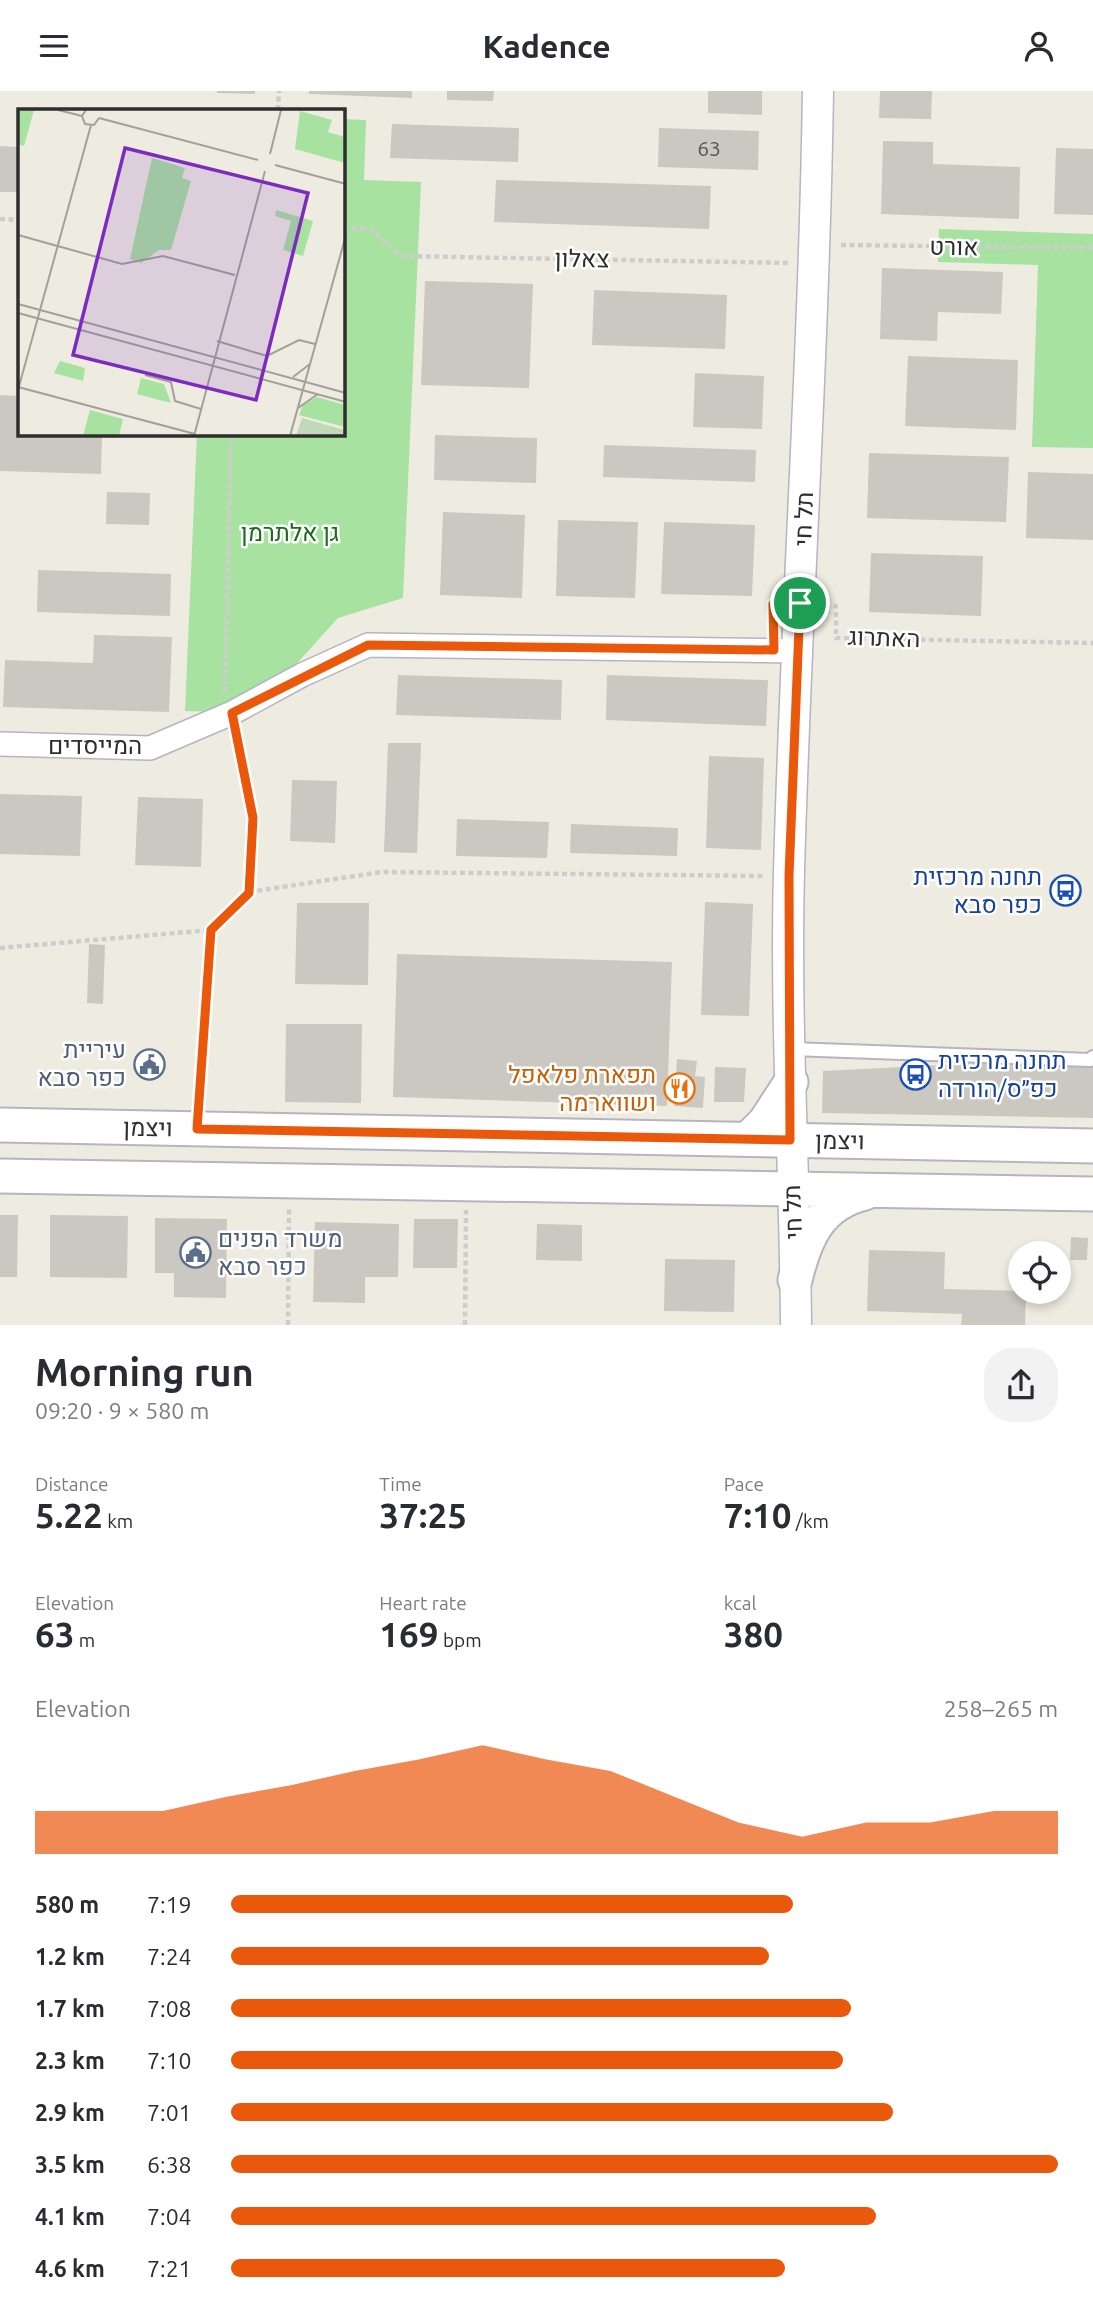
<!DOCTYPE html>
<meta charset="utf-8">
<style>
:root{--surface:#fff;--page:#f2f2f3;--text:#2b2b33;--muted:#7c7c81;--accent:#ea580c}
body{margin:0;font-family:Ubuntu,Heebo,sans-serif;background:var(--page);color:var(--text);height:100vh;display:flex;flex-direction:column;font-size:26px;white-space:nowrap}
*{box-sizing:border-box;margin:0}
p{font-size:23px;color:var(--muted)}
.icon{flex:none;width:38px;height:38px;fill:none;stroke:currentColor;stroke-width:2;stroke-linecap:round;stroke-linejoin:round}
.map{position:relative;height:1234px;overflow:hidden}
.panel{display:flex;flex-direction:column;background:var(--surface);flex:1}
.panel>*{flex:none}
.controls{position:absolute;left:1008px;top:1150px;display:grid;gap:14px}
.controls a{display:grid;place-items:center;width:63px;height:63px;border-radius:50%;background:var(--surface);box-shadow:0 4px 10px #0003;font-size:35px}
.pin{position:absolute;display:grid;place-items:center;width:60px;height:60px;color:#fff;margin:-30px;border:4px solid #fff;border-radius:50%;box-shadow:0 2px 7px #0007}
.round{display:grid;place-items:center;flex:none;width:74px;height:74px;border-radius:28px;background:var(--page)}
.headline{display:flex;align-items:center;justify-content:space-between;height:119px;padding:0 35px}
h1{font-size:38px;font-weight:600;line-height:52px}
.metrics{display:grid;grid-template-columns:repeat(3,1fr);gap:10px;height:119px;padding:7px 35px}
.metrics div{display:grid;align-content:center}
.metrics b{font-size:35px;font-weight:600}
.metrics small{font-size:19px;font-weight:400}
.metrics p{font-size:19px}
.chart{height:196px;padding:14px 35px}
.chart p{display:flex;justify-content:space-between}
.chart svg{width:100%;height:126px;margin-top:7px;fill:var(--accent);opacity:.7}
ul{padding:0 35px;list-style:none;font-size:23px}
li{display:grid;grid-template-columns:112px 84px 1fr;align-items:center;height:52px}
li i{height:18px;border-radius:9px;background:var(--accent)}
header{display:flex;justify-content:space-between;align-items:center;height:91px;padding:0 35px;background:var(--surface);font-size:32px;font-weight:600}
.map>svg:first-child{display:block}
</style>
<header><svg class="icon" aria-label="menu" viewBox="0 0 24 24"><path d="M4 6h16M4 12h16M4 18h16"/></svg>Kadence<svg class="icon" aria-label="person" viewBox="0 0 24 24"><circle cx="12" cy="8" r="4"/><path d="M4 21q1-7 8-7t8 7"/></svg></header>
<div class="map">
<svg width="1093" height="1234" viewBox="0 0 1093 1234">
<rect width="100%" height="100%" fill="#eeece1"/>
<!-- green -->
<path fill="#a7e2a0" d="M343 28 366 29 364 89 421 91 403 507 338 527 252 622 185 620 197 343H343Z
M939 138 1093 143V357L1032 356 1038 174 938 171Z"/>
<!-- building -->
<path fill="#cac8c0" d="M217 0H255V3L217 2Z
M309 0H412V7L309 3Z
M447 0H494L493 10 447 9Z
M708 0H762V24L708 22Z
M880 0H932L931 28 879 27Z
M392 33 519 37 518 71 390 67Z
M659 37 759 40 758 79 658 76Z
M883 50 933 51V73L1020 76 1019 128 881 123Z
M0 55 19 56V101H0Z
M1056 57 1093 58V124L1054 123Z
M496 89 711 95 709 138 494 131Z
M882 177 1003 181 1001 223 938 221 937 250 880 248Z
M425 190 533 193 529 297 421 294Z
M594 199 727 204 725 258 592 254Z
M908 265 1018 269 1016 339 905 335Z
M695 282 764 285 762 338 693 336Z
M0 304 19 305V343H102L101 383 0 380Z
M435 344 537 347 536 392 434 389Z
M604 354 756 359 755 391 603 386Z
M869 362 1009 366 1006 431 867 427Z
M1028 381 1093 383V449L1026 447Z
M107 401 150 402 149 434 106 433Z
M443 421 525 424 522 507 440 504Z
M558 429 638 431 635 507 556 505Z
M664 431 755 434 752 505 661 503Z
M871 462 983 465 981 525 869 521Z
M38 479 171 483 170 525 37 521Z
M94 544 172 546 169 621 3 616 5 569 93 572Z
M398 584 562 589 561 629 396 624Z
M607 584 768 589 766 635 606 629Z
M388 652H421L417 762 384 761Z
M709 665 764 667 761 759 706 757Z
M292 689 337 690 335 752 290 750Z
M0 703 82 705 80 765 0 763Z
M138 706 203 708 201 776 135 774Z
M457 728 549 731 547 767 456 765Z
M571 733 678 737 677 765 570 762Z
M705 811 753 813 749 925 701 924Z
M297 812H369L368 894 295 893Z
M89 853 105 854 103 913 87 912Z
M397 863 672 871 667 1015 393 1006Z
M286 933H362L361 1012 285 1011Z
M1093 966V1027L822 1022 823 980Z
M677 968 697 970 695 985 705 986 703 1017 674 1015Z
M715 976 746 977 744 1011H714Z
M0 1124H18L17 1186H0Z
M50 1124 128 1125 127 1187 50 1186Z
M155 1127 227 1128 226 1207 174 1206V1182H155Z
M414 1128H458L457 1177H413Z
M315 1131 399 1133 398 1186H365V1212L313 1211Z
M537 1133 582 1134V1170L536 1169Z
M1071 1146 1088 1147 1087 1169H1070Z
M869 1159 945 1161 944 1198 1026 1200 1025 1234H961L962 1223 867 1220Z
M665 1168 735 1169 734 1221 664 1220Z"/>
<g fill="none" stroke-linecap="round" stroke-linejoin="round">
<defs>
<path id="service" d="M791 958 1090 969 1093 966"/>
<path id="minor" d="M0 653 150 657 232 622 302 584 368 554 797 560"/>
<path id="tertiary" d="M796 1234C795 1083 785 932 789 781 796 521 814 261 818 0"/>
<path id="secondary" d="M0 1034 1093 1055
M748 1048 765 1031 791 991
M0 1085 1093 1103
M795 1189C805 1147 819 1113 865 1102"/>
</defs>
<!-- service casing -->
<use href="#service" stroke="#b5b4c0" stroke-width="16"/>
<!-- minor casing -->
<use href="#minor" stroke="#b5b4c0" stroke-width="26"/>
<!-- tertiary casing -->
<use href="#tertiary" stroke="#b5b4c0" stroke-width="33"/>
<!-- secondary casing -->
<use href="#secondary" stroke="#b5b4c0" stroke-width="37"/>
<!-- path -->
<path stroke="#cdcdcd" stroke-width="4.5" stroke-dasharray="5 3.5" stroke-linecap="butt" d="M278 19 279 0
M0 128 19 129
M343 137 371 138 400 165 789 172
M841 154 1093 157
M825 514 836 515V547L1093 552
M225 601 231 343
M249 801 381 781 765 785
M0 857 211 839
M199 1011 211 839 249 801 253 727 237 643
M288 1234 289 1116
M465 1234 466 1119"/>
<!-- service -->
<use href="#service" stroke="#fff" stroke-width="12"/>
<!-- minor -->
<use href="#minor" stroke="#fff" stroke-width="23"/>
<!-- tertiary -->
<use href="#tertiary" stroke="#fff" stroke-width="30"/>
<!-- secondary -->
<use href="#secondary" stroke="#fff" stroke-width="33"/>
</g>
<g fill="none" stroke-linecap="round" stroke-linejoin="round">
<defs>
<path id="route" d="M800 512 789 785 790 1049 197 1038 211 839 249 802 253 727 232 622 368 554 774 559 773 513Z"/>
</defs>
<!-- route casing -->
<use href="#route" stroke="#fff" stroke-width="14"/>
<!-- route -->
<use href="#route" stroke="#ea580c" stroke-width="9"/>
</g>
<!-- icons -->
<defs>
<symbol id="bus-ring" viewBox="-11 -11 22 22"><circle r="9.5" fill="#fff" stroke="#1a4fb4" stroke-width="1.5"/><path d="M-5-6H5V4H4V6H2V4H-2V6H-4V4H-5ZM-3.5-4V0h7V-4ZM-3.5 1.2v1.5H-2V1.2ZM2 1.2v1.5H3.5V1.2Z" fill="#1a4fb4"/></symbol>
<symbol id="civic-ring" viewBox="-11 -11 22 22"><circle r="9.5" fill="#fff" stroke="#5c6f8a" stroke-width="1.5"/><path d="M-.6-6.5H3V-4.5H.6V-3L4-1V1h2V6H-6V1h2V-1L-.6-3ZM-1.2 2.5V6h2.4V2.5Z" fill="#5c6f8a"/></symbol>
<symbol id="restaurant-ring" viewBox="-11 -11 22 22"><circle r="9.5" fill="#fff" stroke="#e8710a" stroke-width="1.5"/><path d="M-5-6h1v4h1v-4h1v4h1v-4h1v5L-1.5 .5V6h-2V.5L-5-1ZM5-6V6H3V1.5H1.5Q1.5-4 5-6Z" fill="#e8710a"/></symbol>
</defs>
<g fill-rule="evenodd">
<use href="#bus-ring" x="1048" y="782" width="35" height="35"/>
<use href="#civic-ring" x="132" y="956" width="35" height="35"/>
<use href="#bus-ring" x="898" y="966" width="35" height="35"/>
<use href="#restaurant-ring" x="662" y="980" width="35" height="35"/>
<use href="#civic-ring" x="178" y="1144" width="35" height="35"/>
</g>
<g text-anchor="middle" stroke-width="5" stroke-linejoin="round" paint-order="stroke">
<!-- number labels -->
<g font-size="21" fill="#555452">
<text x="709" y="65">63</text>
</g>
<!-- street labels -->
<g font-size="24" fill="#2e2e2e" stroke="#fff">
<text transform="translate(954 156) rotate(1)" y="8">אורט</text>
<text transform="translate(582 168) rotate(1)" y="8">צאלון</text>
<text transform="translate(804 428) rotate(-88)" y="8">תל חי</text>
<text transform="translate(884 547) rotate(2)" y="8">האתרוג</text>
<text x="95" y="663">המייסדים</text>
<text transform="translate(148 1037) rotate(1)" y="8">ויצמן</text>
<text transform="translate(840 1050) rotate(1)" y="8">ויצמן</text>
<text transform="translate(793 1121) rotate(-92)" y="8">תל חי</text>
</g>
<!-- park labels -->
<g font-size="24" fill="#1e6b1f" stroke="#fff">
<text x="290" y="450">גן אלתרמן</text>
</g>
<!-- transit labels -->
<g font-size="24" fill="#164399" stroke="#fff" text-anchor="end">
<text x="1042" y="794">תחנה מרכזית<tspan x="1042" dy="28">כפר סבא</tspan></text>
<text x="938" y="978" text-anchor="start">תחנה מרכזית<tspan x="938" dy="28">כפ״ס/הורדה</tspan></text>
</g>
<!-- service labels -->
<g font-size="24" fill="#4e5e75" stroke="#fff" text-anchor="end">
<text x="126" y="967">עיריית<tspan x="126" dy="28">כפר סבא</tspan></text>
<text x="218" y="1156" text-anchor="start">משרד הפנים<tspan x="218" dy="28">כפר סבא</tspan></text>
</g>
<!-- food labels -->
<g font-size="24" fill="#c56008" stroke="#fff" text-anchor="end">
<text x="656" y="992">תפארת פלאפל<tspan x="656" dy="28">ושווארמה</tspan></text>
</g>
</g>
<!-- overview -->
<g transform="translate(18 18)">
<rect width="327" height="327" fill="#eeece1"/>
<path d="M0 1H16L6 37 0 35ZM282 2 314 11 310 23 327 28V54L277 40ZM134 49 167 59 164 69 173 72 153 141H141L123 154 112 150ZM258 101 295 112 285 147 265 141 273 112 257 107ZM42 252 67 259 65 272 36 264ZM123 269 146 275 153 294 119 285ZM299 288 327 296V318L281 306 285 296ZM72 301 105 310 101 327H65Z" fill="#a7e2a0"/>
<path d="M284 309 327 321V327H278Z" fill="#c1d8b9"/>
<path fill="none" stroke="#a1a099" stroke-width="2" d="M40 1 64 7M68 1 64 7 67 15 76 16 81 9M81 9 240 51M252 45 263 1M257 56 328 75M0 126 104 155 145 147 217 166M0 195 328 284M0 204 328 293M199 232 249 247 281 231 297 235M127 266 153 273 157 292 183 300M275 268 292 255M0 278 177 325M0 281 73 16M280 299 300 285M176 327 247 62M272 327 328 126"/>
<path fill="#7b2cbf" fill-opacity="0.15" stroke="#7b2cbf" stroke-width="3.5" d="M107 39 290 84 238 291 55 246Z"/>
<rect width="327" height="327" fill="none" stroke="#2e2e2e" stroke-width="3.5"/>
</g>
</svg>
<div class="controls">
<a><svg class="icon" aria-label="locate" viewBox="0 0 24 24"><circle cx="12" cy="12" r="6"/><path d="M12 2v4M12 18v4M2 12h4M18 12h4"/></svg></a>
</div>
<div class="pin" style="left:800px;top:512px;background:#1e9e55"><svg class="icon" aria-label="arrive" viewBox="0 0 24 24"><path d="M6 21V4h12l-3 4 3 4H6"/></svg></div>
</div>
<section class="panel">
<div class="headline"><div><h1>Morning run</h1><p>09:20 · 9 × 580 m</p></div><a class="round"><svg class="icon" aria-label="share" viewBox="0 0 24 24"><path d="M12 15V3M7 8l5-5 5 5M5 13v7h14v-7"/></svg></a></div>
<div class="metrics">
<div><p>Distance</p><b>5.22<small> km</small></b></div>
<div><p>Time</p><b>37:25</b></div>
<div><p>Pace</p><b>7:10<small> /km</small></b></div>
</div>
<div class="metrics">
<div><p>Elevation</p><b>63<small> m</small></b></div>
<div><p>Heart rate</p><b>169<small> bpm</small></b></div>
<div><p>kcal</p><b>380</b></div>
</div>
<div class="chart"><p><span>Elevation</span>258–265 m</p>
<svg viewBox="0 0 160 44" preserveAspectRatio="none"><path d="M0 44V29L10 29L20 29L30 24L40 20L50 15L60 11L70 6L80 11L90 15L100 24L110 33L120 38L130 33L140 33L150 29L160 29V44z"/></svg>
</div>
<ul>
<li><b>580 m</b>7:19<i style="width:68%"></i></li>
<li><b>1.2 km</b>7:24<i style="width:65%"></i></li>
<li><b>1.7 km</b>7:08<i style="width:75%"></i></li>
<li><b>2.3 km</b>7:10<i style="width:74%"></i></li>
<li><b>2.9 km</b>7:01<i style="width:80%"></i></li>
<li><b>3.5 km</b>6:38<i style="width:100%"></i></li>
<li><b>4.1 km</b>7:04<i style="width:78%"></i></li>
<li><b>4.6 km</b>7:21<i style="width:67%"></i></li>
</ul>
</section>
